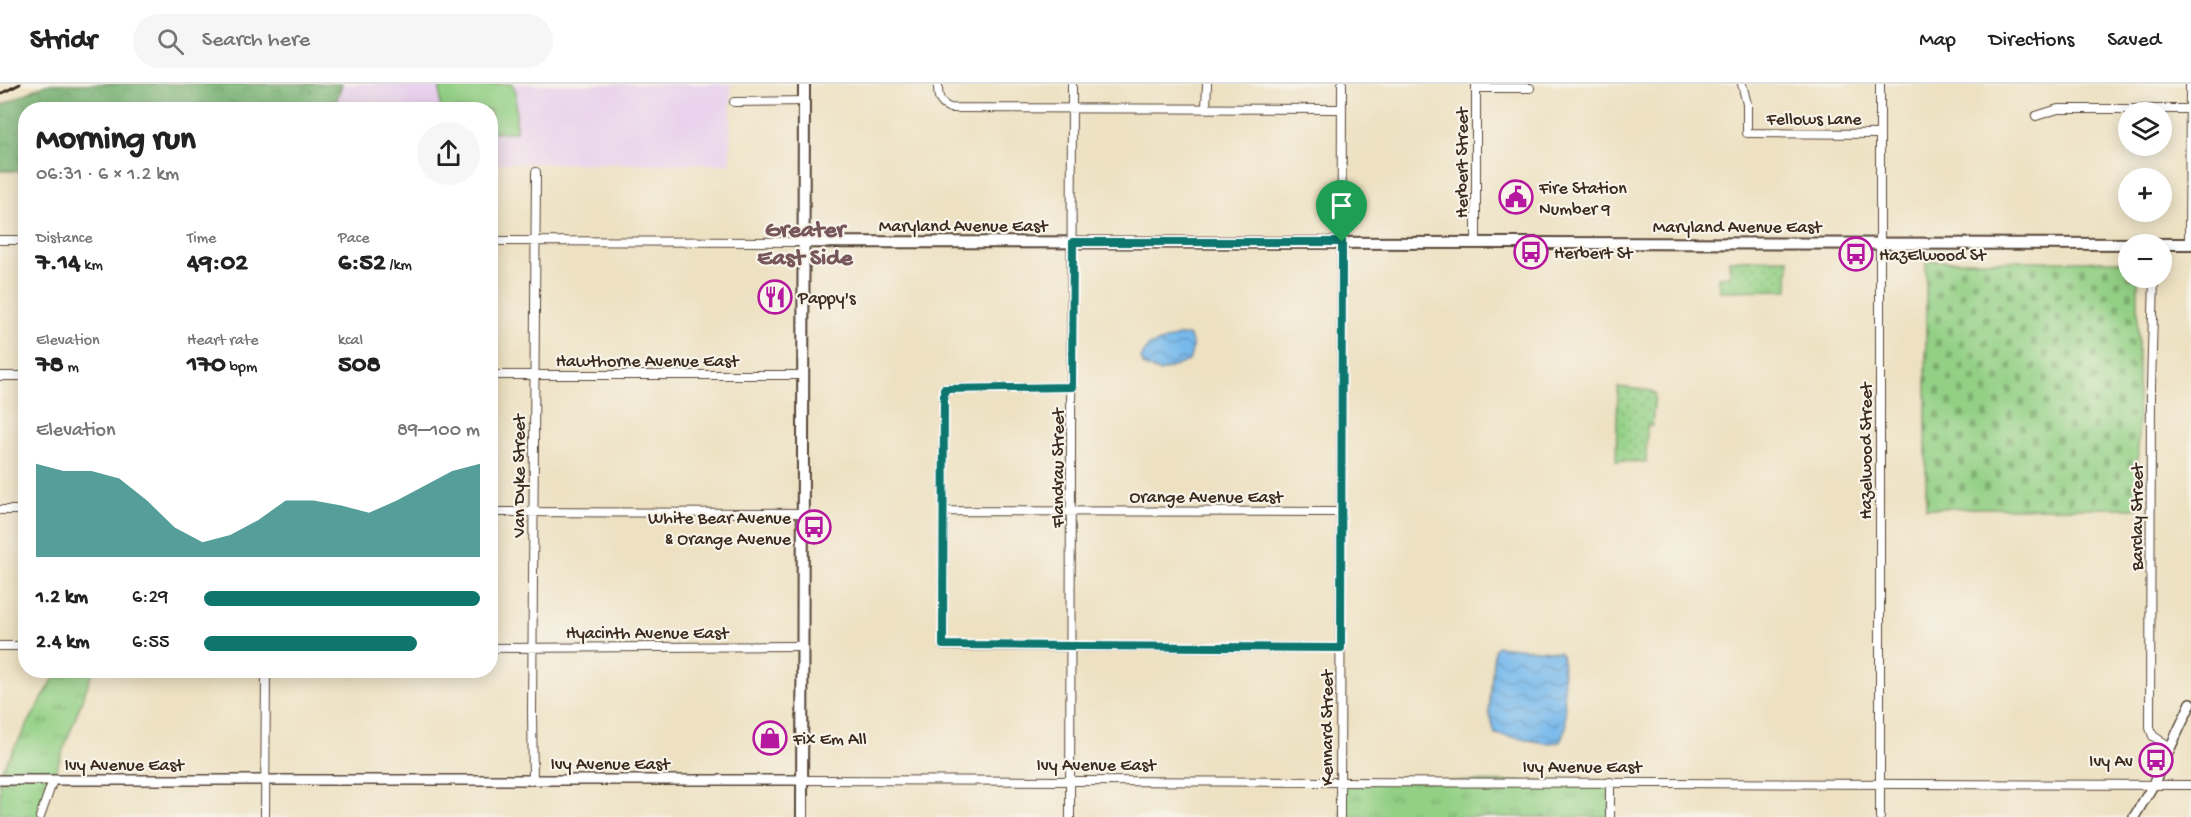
<!DOCTYPE html>
<meta charset="utf-8">
<style>
:root{--surface:#fff;--page:#f6f6f6;--text:#222;--muted:#767676;--line:#e0e0e0;--accent:#0f766e}
body{margin:0;font-family:"Gochi Hand",sans-serif;background:var(--page);color:var(--text);height:100vh;display:flex;flex-direction:column;font-size:22px;white-space:nowrap}
*{box-sizing:border-box;margin:0}
p{font-size:20px;color:var(--muted)}
.icon{flex:none;width:33px;height:33px;fill:none;stroke:currentColor;stroke-width:2;stroke-linecap:round;stroke-linejoin:round}
.map{position:relative;flex:1;overflow:hidden}
.details{position:absolute;left:18px;top:18px;width:480px;height:576px;display:flex;flex-direction:column;background:var(--surface);border-radius:24px;box-shadow:0 3px 15px #0003}
.details>*{flex:none}
.tools{position:absolute;left:2118px;top:18px;display:grid;gap:12px}
.tools a{display:grid;place-items:center;width:54px;height:54px;border-radius:50%;background:var(--surface);box-shadow:0 3px 15px #0003;font-size:30px}
.pin{position:absolute;display:grid;place-items:center;width:51px;height:51px;color:#fff;margin:-62px -26px;border-radius:50% 50% 50% 0;rotate:-45deg;box-shadow:0 0 6px #0007}
.pin .icon{rotate:45deg}
.round{display:grid;place-items:center;flex:none;width:63px;height:63px;border-radius:32px;background:var(--page)}
.summary{display:flex;align-items:center;justify-content:space-between;height:102px;padding:0 18px}
h1{font-size:33px;font-weight:800;line-height:45px}
.stats{display:grid;grid-template-columns:repeat(3,1fr);gap:9px;height:102px;padding:6px 18px}
.stats div{display:grid;align-content:center}
.stats b{font-size:26px;font-weight:800}
.stats small{font-size:16px;font-weight:400}
.stats p{font-size:16px}
.chart{height:168px;padding:12px 18px}
.chart p{display:flex;justify-content:space-between}
.chart svg{width:100%;height:108px;margin-top:6px;fill:var(--accent);opacity:.7}
ul{padding:0 18px;list-style:none;font-size:20px}
li{display:grid;grid-template-columns:96px 72px 1fr;align-items:center;height:45px}
li i{height:15px;border-radius:8px;background:var(--accent)}
header{display:flex;align-items:center;gap:36px;box-sizing:border-box;height:84px;padding:0 30px;background:var(--surface);border-bottom:2px solid var(--line)}
header strong{font-size:28px}
nav{display:flex;gap:33px;margin-inline-start:auto;font-size:21px}
.search{width:420px;height:54px;background:var(--page);display:flex;align-items:center;gap:15px;box-sizing:border-box;padding:0 21px;border-radius:33px;color:var(--muted);font-size:22px}
.map>svg:first-child{display:block}
</style>
<header>
<strong>Stridr</strong>
<div class="search"><svg class="icon" aria-label="search" viewBox="0 0 24 24"><circle cx="10" cy="10" r="6"/><path d="M15 15l6 6"/></svg>Search here</div>
<nav><a>Map</a><a>Directions</a><a>Saved</a></nav>
</header>
<div class="map">
<svg width="2191" height="733" viewBox="0 0 2191 733">
<defs>
<pattern id="grass-dots" width="8" height="8" patternUnits="userSpaceOnUse" patternTransform="scale(1.5)"><rect width="8" height="8" fill="#93d085"/><path d="M2 2h.1M6 6h.1" fill="none" stroke="#79a96c" stroke-width="1.8" stroke-linecap="round"/></pattern>
<pattern id="forest-crowns" width="20" height="18" patternUnits="userSpaceOnUse" patternTransform="scale(1.5)"><rect width="20" height="18" fill="#76b272"/><path d="M2 6a3 3 0 1 1 6 0M12 15a3 3 0 1 1 6 0" fill="none" stroke="#62915d"/></pattern>
<pattern id="cemetery-stones" width="16" height="16" patternUnits="userSpaceOnUse" patternTransform="scale(1.5)"><rect width="16" height="16" fill="#93d085"/><path d="M2 7V4a2 2 0 0 1 4 0v3zM10 15v-3a2 2 0 0 1 4 0v3z" fill="#79a96c"/></pattern>
<pattern id="park-tufts" width="24" height="20" patternUnits="userSpaceOnUse" patternTransform="scale(1.5)"><rect width="24" height="20" fill="#93d085"/><path d="M3 7l-1-3M5 7V3M7 7l1-3M15 17l-1-3M17 17v-4M19 17l1-3" fill="none" stroke="#79a96c"/></pattern>
<pattern id="water-waves" width="16" height="10" patternUnits="userSpaceOnUse" patternTransform="scale(1.5)"><rect width="16" height="10" fill="#77b9ec"/><path d="M0 5q4-4 8 0t8 0" fill="none" stroke="#6397bf"/></pattern>
</defs>
<rect width="100%" height="100%" fill="#f7f3e8"/>
<filter id="ink" filterUnits="userSpaceOnUse"><feTurbulence type="fractalNoise" baseFrequency=".0167" numOctaves="2"/><feDisplacementMap in="SourceGraphic" scale="12" xChannelSelector="R" yChannelSelector="G"/><feConvolveMatrix kernelMatrix="1 2 1 2 8 2 1 2 1" color-interpolation-filters="sRGB"/></filter>
<filter id="wash" filterUnits="userSpaceOnUse"><feTurbulence type="fractalNoise" baseFrequency=".008" numOctaves="4" result="noise"/><feDisplacementMap in="SourceGraphic" scale="24" xChannelSelector="R" yChannelSelector="G"/><feGaussianBlur stdDeviation="1.35" result="paint"/><feColorMatrix in="noise" values="0 0 0 0 0 0 0 0 0 0 0 0 0 0 0 0 0 1.4 0 .05"/><feComposite in="paint" operator="in"/></filter>
<g filter="url(#wash)">
<rect width="100%" height="100%" fill="#ede1c2"/>
<!-- built -->
<path fill="#e9d2ed" d="M342 0H731L730 80 491 79 490 26H334Z"/>
<!-- grass -->
<path fill="url(#grass-dots)" stroke="#677d52" stroke-width="1.5" d="M1789 175 1788 206 1719 207 1718 193 1730 192 1729 176Z
M1618 303 1647 306 1655 310 1652 342H1647L1646 378 1616 377Z"/>
<!-- forest -->
<path fill="url(#forest-crowns)" stroke="#586e48" stroke-width="1.5" d="M46 0H342L334 25 26 26 25 87H0V22Z"/>
<!-- cemetery -->
<path fill="url(#cemetery-stones)" stroke="#677d52" stroke-width="1.5" d="M1926 177H2128V194H2138V424H1926Z"/>
<!-- park -->
<path fill="url(#park-tufts)" stroke="#677d52" stroke-width="1.5" d="M58 587H93L38 733H0V689Z
M1340 697 1610 698V733H1341Z"/>
<!-- pitch -->
<path fill="#93d085" stroke="#677d52" stroke-width="1.5" d="M440 0H512L516 8V48H491L490 26 440 25Z"/>
<!-- water -->
<path fill="url(#water-waves)" stroke="#597285" stroke-width="1.5" d="M1188 251C1195 259 1192 268 1189 277L1160 288 1144 282 1141 274 1148 262 1178 252Z
M1497 562 1559 568 1562 571 1566 643 1560 658 1546 659 1495 650 1489 628 1494 566Z"/>
</g>
<g filter="url(#ink)">
<g fill="none" stroke-linecap="round" stroke-linejoin="round">
<defs>
<path id="minor" d="M938 0C938 12 938 19 950 24L1342 25
M1742 0 1747 20V49L1880 50
M1476 4H1530
M734 18 804 17
M1206 24 1207 0
M2036 32 2058 25H2189
M0 156H26
M490 157 805 158
M1476 158V0
M2189 160 2190 0
M2154 194 2151 303 2150 644 2153 652 2169 662
M490 291H804
M0 292H26
M1072 303 944 305 943 562 1341 564
M0 426H26
M944 427 1341 428
M490 428 804 429
M0 562H26
M490 564 803 562
M533 696 532 629 536 88
M802 696 2191 701
M40 733 53 696
M265 733 266 586
M1070 733 1072 0
M1340 733 1342 0
M1610 733V698
M1880 733V0"/>
<path id="tertiary" d="M0 696H802
M2134 733 2152 703 2191 619"/>
<path id="secondary" d="M805 158 2191 160
M802 733 804 0"/>
</defs>
<!-- minor casing -->
<use href="#minor" stroke="#564537" stroke-width="10"/>
<!-- tertiary casing -->
<use href="#tertiary" stroke="#564537" stroke-width="12"/>
<!-- secondary casing -->
<use href="#secondary" stroke="#564537" stroke-width="14"/>
<!-- minor -->
<use href="#minor" stroke="#fff" stroke-width="8"/>
<!-- tertiary -->
<use href="#tertiary" stroke="#fff" stroke-width="9"/>
<!-- secondary -->
<use href="#secondary" stroke="#fff" stroke-width="10"/>
<!-- rail -->
<path stroke="#3b2a1e" stroke-width="3" d="M0 10 20 0"/>
</g>
</g>
<g fill="none" stroke-linecap="round" stroke-linejoin="round" filter="url(#ink)">
<defs>
<path id="route" d="M1073 158H1342L1341 564 943 561 944 305 1072 303Z"/>
</defs>
<!-- route casing -->
<use href="#route" stroke="#fff" stroke-width="12"/>
<!-- route -->
<use href="#route" stroke="#0f766e" stroke-width="8"/>
</g>
<!-- icons -->
<defs>
<symbol id="civic-ring" viewBox="-11 -11 22 22"><circle r="9.5" fill="#f7f3e8" stroke="#b5179e" stroke-width="1.5"/><path d="M-.6-6.5H3V-4.5H.6V-3L4-1V1h2V6H-6V1h2V-1L-.6-3ZM-1.2 2.5V6h2.4V2.5Z" fill="#b5179e"/></symbol>
<symbol id="bus-ring" viewBox="-11 -11 22 22"><circle r="9.5" fill="#f7f3e8" stroke="#b5179e" stroke-width="1.5"/><path d="M-5-6H5V4H4V6H2V4H-2V6H-4V4H-5ZM-3.5-4V0h7V-4ZM-3.5 1.2v1.5H-2V1.2ZM2 1.2v1.5H3.5V1.2Z" fill="#b5179e"/></symbol>
<symbol id="restaurant-ring" viewBox="-11 -11 22 22"><circle r="9.5" fill="#f7f3e8" stroke="#b5179e" stroke-width="1.5"/><path d="M-5-6h1v4h1v-4h1v4h1v-4h1v5L-1.5 .5V6h-2V.5L-5-1ZM5-6V6H3V1.5H1.5Q1.5-4 5-6Z" fill="#b5179e"/></symbol>
<symbol id="shop-ring" viewBox="-11 -11 22 22"><circle r="9.5" fill="#f7f3e8" stroke="#b5179e" stroke-width="1.5"/><path d="M-5-2.5h2.3a2.7 3.5 0 0 1 5.4 0H5L5.5 6h-11ZM-1.5-2.5h3a1.5 2.3 0 0 0-3 0Z" fill="#b5179e"/></symbol>
</defs>
<g fill-rule="evenodd">
<use href="#civic-ring" x="1497" y="94" width="38" height="38"/>
<use href="#bus-ring" x="1512" y="149" width="38" height="38"/>
<use href="#bus-ring" x="1837" y="151" width="38" height="38"/>
<use href="#restaurant-ring" x="756" y="194" width="38" height="38"/>
<use href="#bus-ring" x="795" y="424" width="38" height="38"/>
<use href="#shop-ring" x="751" y="635" width="38" height="38"/>
<use href="#bus-ring" x="2137" y="657" width="38" height="38"/>
</g>
<g text-anchor="middle" stroke-width="4.5" stroke-linejoin="round" paint-order="stroke">
<!-- street labels -->
<g font-size="18" fill="#3b2a1e" stroke="#f7f3e8">
<text x="1814" y="40">Fellows Lane</text>
<text transform="translate(1461 79) rotate(-90)" y="6">Herbert Street</text>
<text x="963" y="147">Maryland Avenue East</text>
<text x="1737" y="148">Maryland Avenue East</text>
<text x="647" y="282">Hawthorne Avenue East</text>
<text transform="translate(1865 367) rotate(-90)" y="6">Hazelwood Street</text>
<text transform="translate(1057 384) rotate(-90)" y="6">Flandrau Street</text>
<text transform="translate(518 392) rotate(-90)" y="6">Van Dyke Street</text>
<text x="1206" y="418">Orange Avenue East</text>
<text transform="translate(2136 433) rotate(-90)" y="6">Barclay Street</text>
<text x="647" y="554">Hyacinth Avenue East</text>
<text transform="translate(1326 644) rotate(-90)" y="6">Kennard Street</text>
<text x="610" y="685">Ivy Avenue East</text>
<text x="124" y="686">Ivy Avenue East</text>
<text x="1096" y="686">Ivy Avenue East</text>
<text x="1582" y="688">Ivy Avenue East</text>
</g>
<!-- poi labels -->
<g font-size="18" fill="#3b2a1e" stroke="#f7f3e8" text-anchor="start">
<text x="1539" y="109">Fire Station<tspan x="1539" dy="21">Number 9</tspan></text>
<text x="1554" y="174">Herbert St</text>
<text x="1879" y="176">HazElwood St</text>
<text x="798" y="219">Pappy's</text>
<text x="791" y="439" text-anchor="end">White Bear Avenue<tspan x="791" dy="21">&amp; Orange Avenue</tspan></text>
<text x="793" y="660">Fix Em All</text>
<text x="2133" y="682" text-anchor="end">Ivy Av</text>
</g>
<!-- district labels -->
<g font-size="24" font-weight="bold" fill="#76565a" stroke="#f7f3e8">
<text x="805" y="152">Greater<tspan x="805" dy="28">East Side</tspan></text>
</g>
</g>
</svg>
<div class="tools">
<a><svg class="icon" aria-label="layers" viewBox="0 0 24 24"><path d="M12 4l9 5-9 5-9-5zM3 14l9 5 9-5"/></svg></a>
<a>+</a>
<a>−</a>
</div>
<div class="pin" style="left:1342px;top:158px;background:#1e9e55"><svg class="icon" aria-label="arrive" viewBox="0 0 24 24"><path d="M6 21V4h12l-3 4 3 4H6"/></svg></div>
<section class="details">
<div class="summary"><div><h1>Morning run</h1><p>06:31 · 6 × 1.2 km</p></div><a class="round"><svg class="icon" aria-label="share" viewBox="0 0 24 24"><path d="M12 15V3M7 8l5-5 5 5M5 13v7h14v-7"/></svg></a></div>
<div class="stats">
<div><p>Distance</p><b>7.14<small> km</small></b></div>
<div><p>Time</p><b>49:02</b></div>
<div><p>Pace</p><b>6:52<small> /km</small></b></div>
</div>
<div class="stats">
<div><p>Elevation</p><b>78<small> m</small></b></div>
<div><p>Heart rate</p><b>170<small> bpm</small></b></div>
<div><p>kcal</p><b>508</b></div>
</div>
<div class="chart"><p><span>Elevation</span>89–100 m</p>
<svg viewBox="0 0 160 44" preserveAspectRatio="none"><path d="M0 44V6L10 9L20 9L30 12L40 21L50 32L60 38L70 35L80 29L90 21L100 21L110 23L120 26L130 21L140 15L150 9L160 6V44z"/></svg>
</div>
<ul>
<li><b>1.2 km</b>6:29<i style="width:100%"></i></li>
<li><b>2.4 km</b>6:55<i style="width:77%"></i></li>
</ul>
</section>
</div>
